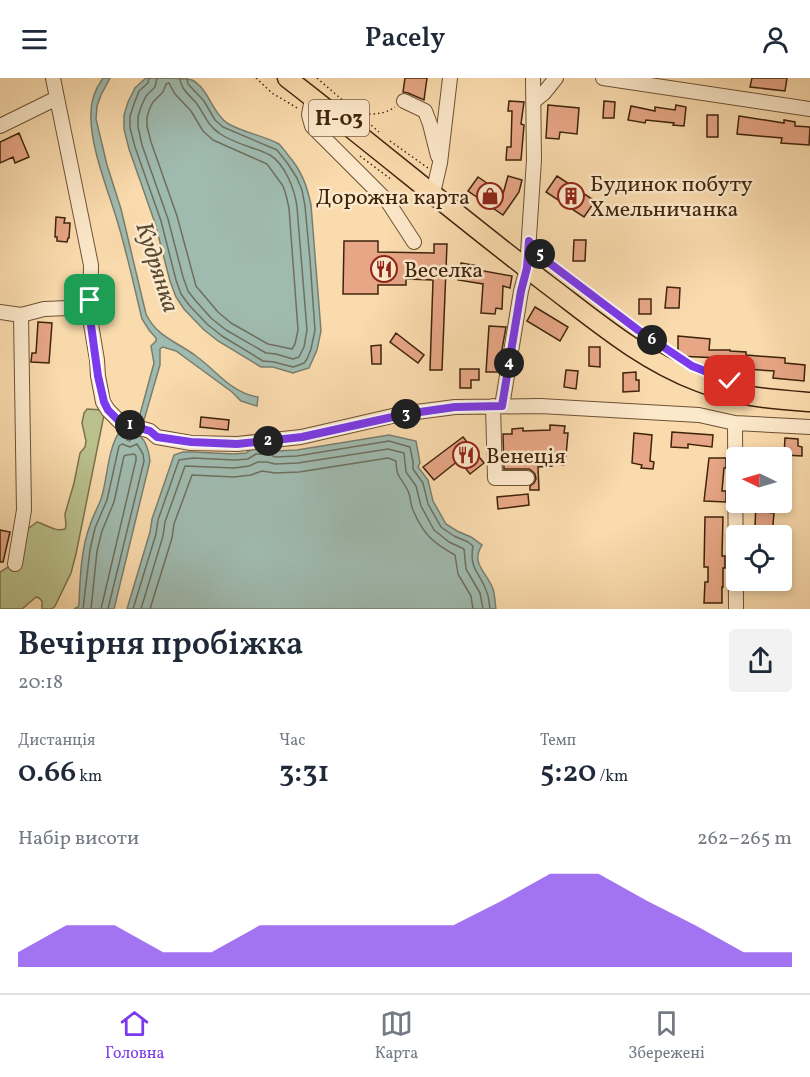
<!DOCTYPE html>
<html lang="uk">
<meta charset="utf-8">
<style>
:root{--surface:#fff;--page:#f2f2f3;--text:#1f2937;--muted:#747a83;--line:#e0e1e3;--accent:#7c3aed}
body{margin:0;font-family:Vollkorn,serif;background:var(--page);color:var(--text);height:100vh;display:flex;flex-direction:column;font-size:22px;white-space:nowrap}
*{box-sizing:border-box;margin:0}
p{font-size:20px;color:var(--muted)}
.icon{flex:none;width:33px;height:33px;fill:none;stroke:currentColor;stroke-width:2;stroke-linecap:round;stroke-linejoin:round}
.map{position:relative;height:531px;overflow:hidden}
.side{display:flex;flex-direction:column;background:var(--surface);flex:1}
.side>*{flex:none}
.needle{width:39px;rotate:275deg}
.tools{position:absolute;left:726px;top:369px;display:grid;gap:12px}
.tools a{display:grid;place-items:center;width:66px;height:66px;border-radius:6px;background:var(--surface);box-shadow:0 3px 9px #0003;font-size:30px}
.pin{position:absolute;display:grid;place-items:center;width:51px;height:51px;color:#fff;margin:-26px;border-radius:12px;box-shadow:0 3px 9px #0006}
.km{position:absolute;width:30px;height:30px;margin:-15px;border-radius:50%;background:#222;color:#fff;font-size:16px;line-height:30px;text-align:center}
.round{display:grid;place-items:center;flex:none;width:63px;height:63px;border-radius:6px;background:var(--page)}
.summary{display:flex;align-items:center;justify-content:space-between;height:102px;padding:0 18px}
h1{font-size:33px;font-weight:600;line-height:45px}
.stats{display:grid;grid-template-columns:repeat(3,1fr);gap:9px;height:102px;padding:6px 18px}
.stats div{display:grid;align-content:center}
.stats b{font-size:30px;font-weight:600}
.stats small{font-size:16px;font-weight:400}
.stats p{font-size:16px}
.chart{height:168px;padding:12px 18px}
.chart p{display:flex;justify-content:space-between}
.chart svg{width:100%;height:108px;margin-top:6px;fill:var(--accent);opacity:.7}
header{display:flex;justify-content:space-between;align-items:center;height:78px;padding:0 18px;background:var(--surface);font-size:27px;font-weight:600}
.tabs{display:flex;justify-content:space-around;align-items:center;height:84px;border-top:2px solid var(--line);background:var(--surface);font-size:16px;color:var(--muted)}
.tabs a{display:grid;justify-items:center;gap:3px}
.tabs .on{color:var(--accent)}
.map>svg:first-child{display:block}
</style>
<header><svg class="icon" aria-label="menu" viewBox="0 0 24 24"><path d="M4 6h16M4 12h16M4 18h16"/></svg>Pacely<svg class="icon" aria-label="person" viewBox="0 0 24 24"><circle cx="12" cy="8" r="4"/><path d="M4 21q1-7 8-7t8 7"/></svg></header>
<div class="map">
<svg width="810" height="531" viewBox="0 0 810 531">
<rect width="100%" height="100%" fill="#fadbad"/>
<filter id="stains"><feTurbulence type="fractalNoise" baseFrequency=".00333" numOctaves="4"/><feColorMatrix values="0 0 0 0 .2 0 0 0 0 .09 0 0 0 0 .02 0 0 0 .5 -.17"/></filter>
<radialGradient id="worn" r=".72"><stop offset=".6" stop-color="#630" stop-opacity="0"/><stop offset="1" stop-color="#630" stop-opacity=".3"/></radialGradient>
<!-- green -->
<path fill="#bac18d" stroke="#7c724c" stroke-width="1.5" d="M87 331 102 332 104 337 76 476 71 495 55 528 52 531H42V523L39 520 36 519 22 531H0V494L10 488 24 456 29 450 37 444C47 447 55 454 65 451L66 448 65 436 74 405 80 375 85 369 86 363 82 345 84 335Z"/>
<!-- water -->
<path fill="#9fbaaf" stroke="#797e6e" stroke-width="1.5" d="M103 0H110L101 17 97 28 96 41 107 87 121 131 146 236C157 259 176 263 196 278 217 293 231 315 258 319L257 328 241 323 232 314 176 273 163 269 160 271V287L144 342 139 340 154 285 151 268 156 263V260L149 252 142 241C134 208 127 175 117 142 108 112 89 66 91 34 91 22 96 10 103 0Z
M146 0C156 0 185 0 192 2 209 11 212 35 227 45 243 55 263 57 279 66 282 69 285 73 288 77 301 92 307 107 311 127L321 253 317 272 309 290 293 295 273 289H261L218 263 203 251 184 231 176 219 170 203 155 145 129 71 124 51V37L128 24 135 10Z
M131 351 127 362 130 363 134 351 141 353 140 358C147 364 149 374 150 383L114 531H74L78 529 79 526C80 500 81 471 90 447 93 438 98 429 101 421 108 399 107 372 120 353Z
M389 357 416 363 420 385 418 389 428 402 433 423 446 446 457 453 471 459 482 467C470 486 487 494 493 511 495 518 495 525 496 531H127L150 454 152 441 174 377 183 374H193L234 376 246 375 253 370H274L275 373 297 372Z"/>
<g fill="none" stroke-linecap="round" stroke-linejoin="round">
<!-- shore -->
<path stroke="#6f6f5e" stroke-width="1.5" d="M149 0 148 5 139 13 134 26 130 38V50L135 69 161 143 176 202 181 216 189 227 207 246 222 258 263 283 274 284 293 289 299 287 304 285 307 281 311 271 315 252 310 182 305 128 302 112 297 100 288 86 277 72 223 49 215 42 204 23 188 6 187 0
M157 0 155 9 146 18 141 29 138 39V49L142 67 168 141 183 199 188 213 195 222 212 241 226 252 266 275 276 276 293 281 299 279 304 269 307 252 297 129C295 112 285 86 270 77 254 69 234 66 219 55 208 48 204 36 197 26 190 17 180 11 180 0
M169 5 175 16 191 33 203 53 213 62 267 86 283 108 286 117 289 130 298 252 295 266 292 271 268 266 231 245 218 234 196 208 177 138 151 64 147 48V40L149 32 153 24 163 14 166 6Z
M83 531 90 472 95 450 107 422 119 368 122 366 130 369 137 366 143 376 144 383 108 531
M91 531 97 473 102 453 114 424 124 378 127 377 134 376 136 378V382L101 531
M133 531 156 456 158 442 179 382 193 380 235 382 248 381 256 376H269L275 379 297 378 389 363 410 369 413 384V391L423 405 428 426 441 449 454 458 468 464 473 468C469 491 479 493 486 512 489 518 489 525 490 531
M141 531 163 458 165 444 185 388 234 390 249 388 258 384H267L275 386 298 385 388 371 404 375 406 394 416 408 421 428 434 452 449 464 464 471 466 491 480 515 483 531
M150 531 172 460 174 446 192 397 234 399 251 397 262 393 275 395 299 394 388 380 396 383C396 400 402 400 408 413 411 419 410 426 413 432 423 456 433 465 455 477L458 496 471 518 473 531"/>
</g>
<!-- building -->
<path fill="#e7a686" stroke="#3f240c" stroke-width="1.5" d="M405 0H427L424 22 408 15 403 14Z
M752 0H787L785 13 750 9Z
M509 23 524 24 521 46 524 47 521 82H506L507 69H511L512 33H508Z
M604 23 615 24 614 40H603Z
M548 27 579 30 577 56 560 54 559 61 546 60Z
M676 27 686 29 684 48 673 47 674 45 646 42 645 45 628 42 631 28 655 33V29L675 32Z
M707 37H718V59H707Z
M739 38 784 45V42L795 44V48L810 49 809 67 781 65 782 60 737 56Z
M19 55 29 79 15 85 13 79 0 85V64Z
M508 98 522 102 519 114 503 137 468 113 478 99 503 116Z
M557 98 595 123 584 139 546 114Z
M56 139 65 140 64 145H70L69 160H68L67 164 57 163V159H55Z
M574 162H586L585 183H573Z
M344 163H378V174L434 175V166H447L442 292H430L433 202 406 201V207H378V216H343Z
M461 185 479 188 478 192 512 198 510 210 503 208 502 231 496 230 495 236 481 235 483 206 458 202Z
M667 209 680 210 679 230H665Z
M639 221H651V236H639Z
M535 229 568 249 560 263 527 243Z
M38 244 52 245 49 285 31 284 32 275H36Z
M489 248 506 249 498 294H486Z
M396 255 424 277 418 285 390 264Z
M678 258 710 261 709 272H730V273L746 274V277L785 280V285L805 287 804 303 773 300 774 293 746 291V296H737L738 290H718V280L678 278Z
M381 267V286H372L371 268Z
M589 269H600V289L589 288Z
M460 291H479V302H471V310H460Z
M566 292 578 293 576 311 564 309Z
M636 294V302H639V313L623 314V295Z
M201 339 229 342 228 352 200 349Z
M550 347 565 348 564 355H568L566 378H564V387L552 385V388L538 389 539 412H530V408L534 405 536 401 535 396 532 393 529 391H504L503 356H512V351L523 350V353L550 352Z
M672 354 713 357 712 369 688 366V370L671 369Z
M634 355 652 357 650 383 654 384 653 391 641 390 642 387 632 385Z
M463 359 484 385 470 396 459 382 434 402 423 389Z
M785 360 798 361V368L802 369V378L784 377Z
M709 380H726V390H724L722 413H726V424L704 423Z
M528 416 529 427 498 431 497 419Z
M756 424H766L765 434 774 435 772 458H757L758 449H755Z
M705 439H723L722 478H725V490H723V509H722V525H704L705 504H708V489H704Z
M0 452 10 454 3 484H0Z"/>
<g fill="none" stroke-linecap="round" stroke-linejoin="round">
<defs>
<path id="minor" d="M603 0 810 31
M57 20 91 187 90 240 97 282 98 298 103 324 108 332 120 344 150 353 157 359 191 365 237 366 301 359 401 336 455 329 540 328 699 337 735 345
M312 20 309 37 312 48 388 124 414 164
M404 23 425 33 430 46 438 78
M534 23 544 15 556 0
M0 48 57 20 53 0
M433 115 440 85 450 0
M0 234 21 237 44 231 68 230 90 234
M493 328 495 400H527
M502 328 521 213 527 190 534 82 533 0
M15 486 24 432 21 237
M736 531 735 345 810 349"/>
<path id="major" d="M287 0C374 67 459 139 547 206 596 243 641 282 699 304 737 319 770 321 810 324"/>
</defs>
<!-- minor casing -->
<use href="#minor" stroke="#6e5234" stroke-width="16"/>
<!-- major casing -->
<use href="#major" stroke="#3f240c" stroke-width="21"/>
<!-- path -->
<path stroke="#3f240c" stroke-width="1.5" stroke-dasharray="1.5 3" stroke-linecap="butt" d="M256 0 272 15 299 31
M317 0 379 54
M360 36C373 36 384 37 395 29
M390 63 428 90
M360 78 392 102
M539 175C552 190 570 202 586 213 616 236 646 258 677 278"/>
<!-- minor -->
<use href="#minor" stroke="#fce8ca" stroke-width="14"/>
<!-- major -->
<use href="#major" stroke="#fadbad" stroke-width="18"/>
</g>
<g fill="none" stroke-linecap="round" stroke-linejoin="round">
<defs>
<path id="route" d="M90 222V240L98 298 104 324 108 332 120 344 150 353 157 359 191 364 237 366 302 359 406 336 455 329 502 328 521 213 527 190 529 163 544 181 638 252 692 288 730 303"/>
</defs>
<!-- route casing -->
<use href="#route" stroke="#fff" stroke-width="12"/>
<!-- route -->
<use href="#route" stroke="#7c3aed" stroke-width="8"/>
</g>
<!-- icons -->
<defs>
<symbol id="shop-ring" viewBox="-11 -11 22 22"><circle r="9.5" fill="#fce8ca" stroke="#8f2418" stroke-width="1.5"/><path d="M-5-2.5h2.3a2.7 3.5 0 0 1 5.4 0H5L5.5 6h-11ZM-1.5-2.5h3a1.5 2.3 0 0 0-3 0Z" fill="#8f2418"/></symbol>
<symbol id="building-ring" viewBox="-11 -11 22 22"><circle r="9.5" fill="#fce8ca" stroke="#8f2418" stroke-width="1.5"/><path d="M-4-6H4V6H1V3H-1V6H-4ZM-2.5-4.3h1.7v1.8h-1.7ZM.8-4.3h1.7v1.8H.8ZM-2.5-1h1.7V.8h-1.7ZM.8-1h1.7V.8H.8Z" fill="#8f2418"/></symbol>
<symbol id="restaurant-ring" viewBox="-11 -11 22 22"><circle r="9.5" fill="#fce8ca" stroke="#8f2418" stroke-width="1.5"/><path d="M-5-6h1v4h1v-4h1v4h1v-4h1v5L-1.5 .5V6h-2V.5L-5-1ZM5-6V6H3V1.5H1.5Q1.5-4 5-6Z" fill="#8f2418"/></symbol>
</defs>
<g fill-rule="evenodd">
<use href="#shop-ring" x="475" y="103" width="30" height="30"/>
<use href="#building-ring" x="556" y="103" width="30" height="30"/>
<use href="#restaurant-ring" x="369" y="176" width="30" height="30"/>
<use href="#restaurant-ring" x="451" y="362" width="30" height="30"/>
</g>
<g text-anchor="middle" stroke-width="5" stroke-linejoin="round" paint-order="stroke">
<!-- shield labels -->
<rect fill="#fce8ca" stroke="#785f45" stroke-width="1.5" x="309" y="22" width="60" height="36" rx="4.5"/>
<g font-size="21" font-weight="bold" fill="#3f240c">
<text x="339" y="47">Н-03</text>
</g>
<!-- poi labels -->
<g font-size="22" fill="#3f240c" stroke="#fce8ca" text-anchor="start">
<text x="590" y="113">Будинок побуту<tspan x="590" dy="25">Хмельничанка</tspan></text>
<text x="470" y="126" text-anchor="end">Дорожна карта</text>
<text x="404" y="199">Веселка</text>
<text x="486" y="385">Венеція</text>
</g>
<!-- water labels -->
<g font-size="24" font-style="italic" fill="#574a35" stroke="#fce8ca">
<text transform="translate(158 189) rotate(72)" y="8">Кудрянка</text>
</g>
</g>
<rect width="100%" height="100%" filter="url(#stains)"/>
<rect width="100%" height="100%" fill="url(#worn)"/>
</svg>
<div class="tools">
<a><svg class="needle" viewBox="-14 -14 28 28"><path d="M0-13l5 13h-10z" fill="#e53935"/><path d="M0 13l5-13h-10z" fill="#747a83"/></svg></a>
<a><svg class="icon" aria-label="locate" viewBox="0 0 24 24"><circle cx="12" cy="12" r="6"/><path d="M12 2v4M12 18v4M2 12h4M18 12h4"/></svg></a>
</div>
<div class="pin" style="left:90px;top:222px;background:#1e9e55"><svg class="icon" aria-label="arrive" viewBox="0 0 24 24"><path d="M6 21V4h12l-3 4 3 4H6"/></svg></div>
<div class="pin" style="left:730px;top:303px;background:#d93025"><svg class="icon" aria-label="check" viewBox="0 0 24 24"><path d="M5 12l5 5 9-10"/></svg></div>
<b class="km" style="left:130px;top:347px">1</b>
<b class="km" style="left:268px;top:363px">2</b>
<b class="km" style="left:406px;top:336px">3</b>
<b class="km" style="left:509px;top:285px">4</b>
<b class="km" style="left:540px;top:176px">5</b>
<b class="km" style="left:652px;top:262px">6</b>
</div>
<section class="side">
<div class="summary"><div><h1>Вечірня пробіжка</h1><p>20:18</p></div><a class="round"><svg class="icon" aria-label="share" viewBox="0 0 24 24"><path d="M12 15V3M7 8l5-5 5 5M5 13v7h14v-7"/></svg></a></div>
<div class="stats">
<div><p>Дистанція</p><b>0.66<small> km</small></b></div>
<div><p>Час</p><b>3:31</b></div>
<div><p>Темп</p><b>5:20<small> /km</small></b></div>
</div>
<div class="chart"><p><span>Набір висоти</span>262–265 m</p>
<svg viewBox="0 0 160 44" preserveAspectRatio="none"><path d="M0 44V38L10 27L20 27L30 38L40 38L50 27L60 27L70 27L80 27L90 27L100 17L110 6L120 6L130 17L140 27L150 38L160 38V44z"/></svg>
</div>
</section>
<nav class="tabs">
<a class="on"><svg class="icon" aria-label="home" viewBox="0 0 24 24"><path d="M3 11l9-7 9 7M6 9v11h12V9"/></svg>Головна</a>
<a><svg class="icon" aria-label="map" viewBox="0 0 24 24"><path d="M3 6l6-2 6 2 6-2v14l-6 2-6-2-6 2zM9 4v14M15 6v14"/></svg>Карта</a>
<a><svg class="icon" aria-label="saved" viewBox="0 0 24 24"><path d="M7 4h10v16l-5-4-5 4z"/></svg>Збережені</a>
</nav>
